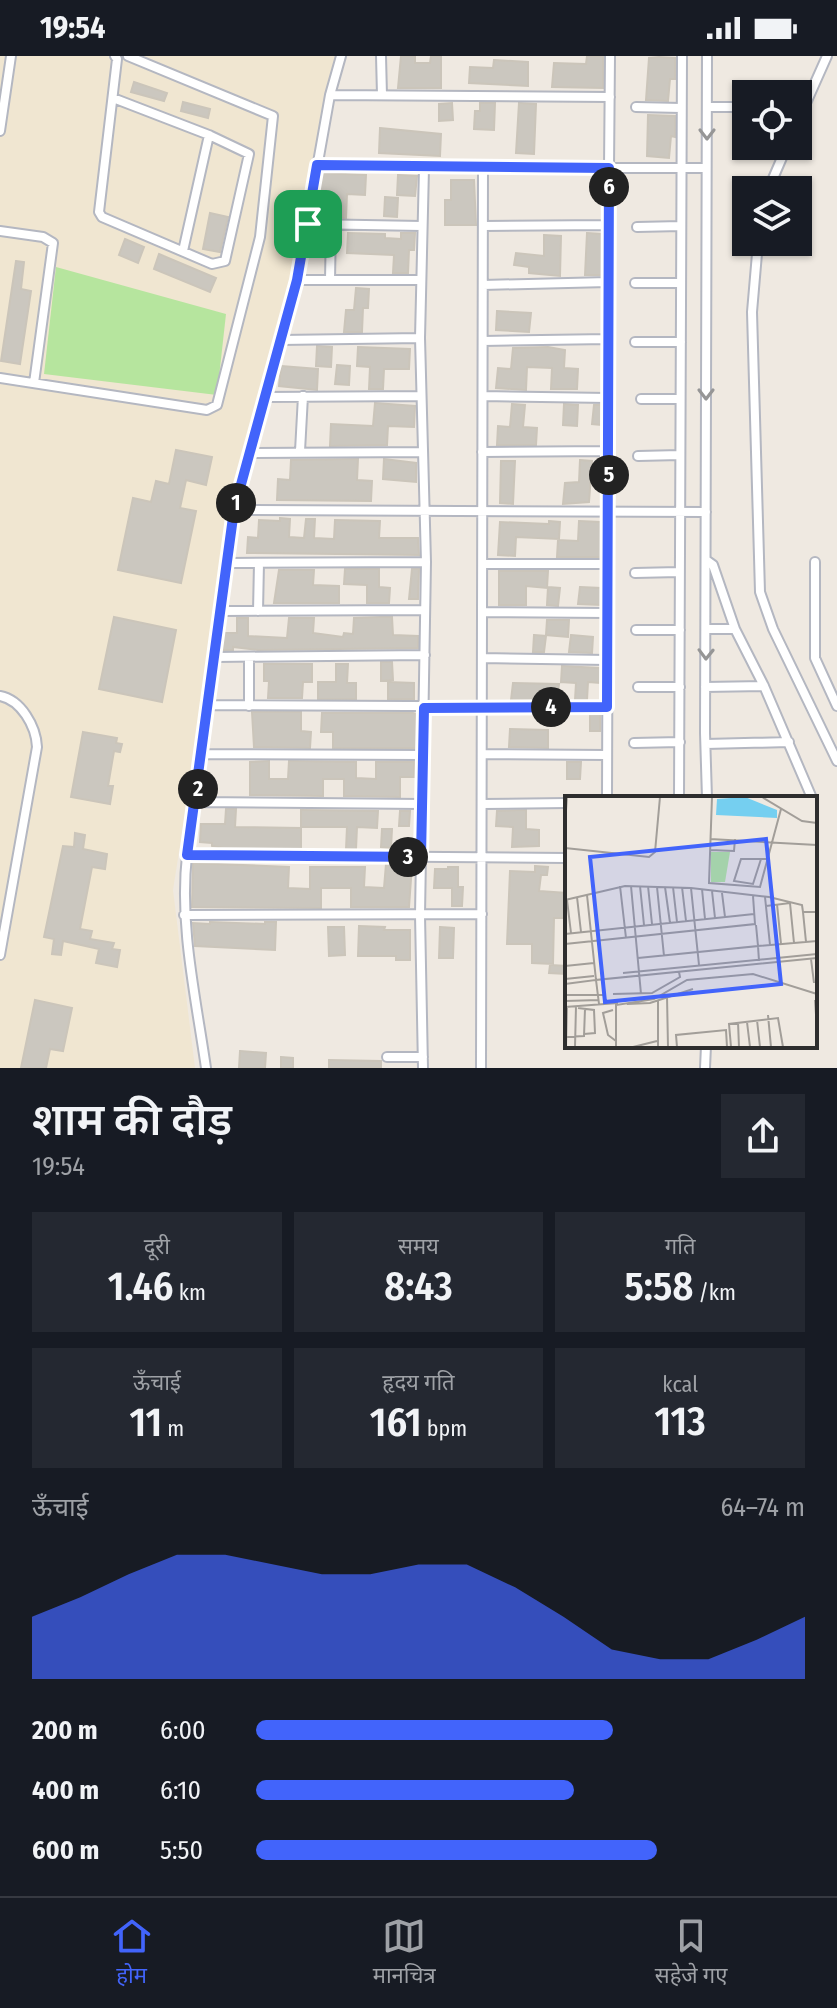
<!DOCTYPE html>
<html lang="hi">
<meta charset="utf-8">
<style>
:root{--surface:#171b24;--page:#242831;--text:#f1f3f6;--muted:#9ea1a6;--line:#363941;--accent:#4264fb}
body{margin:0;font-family:"Fira Sans Condensed","Noto Sans Devanagari",sans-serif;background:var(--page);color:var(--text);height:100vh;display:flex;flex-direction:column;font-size:30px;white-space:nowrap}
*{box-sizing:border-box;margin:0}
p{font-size:26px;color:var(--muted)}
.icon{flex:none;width:44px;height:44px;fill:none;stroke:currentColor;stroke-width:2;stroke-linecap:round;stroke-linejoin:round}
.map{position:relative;height:1012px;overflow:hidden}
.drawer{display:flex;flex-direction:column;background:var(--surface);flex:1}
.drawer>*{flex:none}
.buttons{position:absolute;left:732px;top:24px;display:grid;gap:16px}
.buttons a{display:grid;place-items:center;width:80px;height:80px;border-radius:0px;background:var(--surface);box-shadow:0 2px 6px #0004;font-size:40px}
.pin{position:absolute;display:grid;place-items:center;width:68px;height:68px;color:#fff;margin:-34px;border-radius:16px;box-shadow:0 4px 12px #0006}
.km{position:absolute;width:40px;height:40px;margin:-20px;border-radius:50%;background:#222;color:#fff;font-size:22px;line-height:40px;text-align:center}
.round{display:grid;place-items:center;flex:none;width:84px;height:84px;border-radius:0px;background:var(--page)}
.headline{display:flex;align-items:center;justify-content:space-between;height:136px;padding:0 32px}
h1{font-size:44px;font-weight:600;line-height:60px}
.figures{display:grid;grid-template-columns:repeat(3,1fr);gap:12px;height:136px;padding:8px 32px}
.figures div{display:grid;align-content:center;border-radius:0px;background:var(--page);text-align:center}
.figures b{font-size:40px;font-weight:600}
.figures small{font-size:22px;font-weight:400}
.figures p{font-size:22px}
.chart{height:224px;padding:16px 32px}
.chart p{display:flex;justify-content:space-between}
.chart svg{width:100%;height:144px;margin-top:8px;fill:var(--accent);opacity:.7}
ul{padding:0 32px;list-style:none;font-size:26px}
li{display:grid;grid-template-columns:128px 96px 1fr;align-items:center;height:60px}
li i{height:20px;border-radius:10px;background:var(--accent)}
.status{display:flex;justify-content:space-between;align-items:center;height:56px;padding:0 40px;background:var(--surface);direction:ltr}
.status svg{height:22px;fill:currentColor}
.tabs{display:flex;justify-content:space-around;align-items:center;height:112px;border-top:2px solid var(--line);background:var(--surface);font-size:22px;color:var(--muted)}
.tabs a{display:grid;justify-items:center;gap:4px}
.tabs .selected{color:var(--accent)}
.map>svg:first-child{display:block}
</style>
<div class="status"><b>19:54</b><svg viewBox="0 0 49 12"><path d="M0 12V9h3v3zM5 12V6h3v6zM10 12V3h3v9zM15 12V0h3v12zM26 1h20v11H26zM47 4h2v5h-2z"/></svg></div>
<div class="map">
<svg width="837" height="1012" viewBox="0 0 837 1012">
<rect width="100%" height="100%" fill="#efe9e1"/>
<!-- education -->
<path fill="#f0e6d1" d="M0 0H337L331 16 305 199 231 466 173 834 195 1012H0Z"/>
<!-- green -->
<path fill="#b6e59e" d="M56 211 226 258 217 339 44 318Z"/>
<!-- building -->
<path fill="#cbc7bf" stroke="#cbc5ba" stroke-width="2" d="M401 0H415V7H430L431 0H441V32H398Z
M587 0H603V32L552 31 554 7 586 8Z
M659 1 675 2V23H670L668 45 646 44 649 2Z
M494 4 528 6V30L469 27 470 11 493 12Z
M134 26 167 37 164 45 131 36Z
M183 46 210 53 208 62 181 55Z
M452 47 453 64 439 65V48Z
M480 47H495L494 74 474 73 475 55H480Z
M519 47 536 48 534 98 516 97Z
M648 59 675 60V81L671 80 669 102 647 100Z
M380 72 441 78 440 100 379 97Z
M323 117 366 119 365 139 347 138 346 162 329 161 331 138H319Z
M398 119 417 120 415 140 397 139Z
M451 124H474L476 169H445V144H451Z
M385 141 398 142 397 161 384 160Z
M210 157 228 161 220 196 203 193Z
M348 177 385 178V182L401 183V177H415L414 194H409L408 217H393L394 199 347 197Z
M587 177 602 178V219H585Z
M544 179 561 180 560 220 529 217V211L514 209 516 197 544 200Z
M125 183 144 191 138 207 119 199Z
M159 198 216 222 210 236 154 213Z
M16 205 24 206 21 233 31 235 20 308 1 305Z
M356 232 369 233 368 252H363L362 276H344L346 254H354Z
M497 255 531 257 529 276 496 274Z
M317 290 332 291 331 311 316 310Z
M358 291 410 293 409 313H384L383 333H369L370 311 357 310Z
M548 291 565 294 564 312 578 313 577 333H551L552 312 527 311 526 334 496 332 498 312 511 313 513 292Z
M337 309 350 310 349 329 335 328Z
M281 310 318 313 317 334 279 330Z
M375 347 415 350 414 371 388 370 387 389 330 390 331 368 373 370Z
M512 348 525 349 523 371 537 372 536 389H497L498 370 510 371Z
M564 348 578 349 577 370 563 369Z
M594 349H601V369L592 368Z
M176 394 212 401 206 429 186 424 180 452 196 455 181 527 118 514 133 442 151 446 156 425 169 428Z
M358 403 357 424 372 425 371 445 277 444 278 423 290 424 291 404Z
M384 403 416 407V426L383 423Z
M580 404 592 405 589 446 563 448 565 427 579 426Z
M501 405H515L513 448 500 447Z
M280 462 290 463 289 481 304 482 306 463H315L314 482 334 483 335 464 380 465 379 482H418L419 499 247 497 248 481 258 482 259 464 280 465Z
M549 465 560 466 559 483 516 481 515 500 498 499 500 466 549 468Z
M579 465 601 466V501H557L558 484 578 485Z
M345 513H379V531L390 532 389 547H367V529L344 528Z
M412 513H419L418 543H409Z
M279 514H314L313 529 339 530V547H274Z
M499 515H548L547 532 526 530V549H499Z
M548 531 560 532 558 550 547 549Z
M580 531 601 532V549L578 548Z
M114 561 176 574 162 646 99 633Z
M380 561H392L393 579 418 580V592L258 594 233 591V594H222L224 577H237V562H248V580L287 582 289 562H314L313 577 343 581 344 577 353 578 354 562Z
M547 564H569L568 581 546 579Z
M534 579 546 580 544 596H533Z
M571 579 593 581 592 597 569 596Z
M381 606H392L393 624 381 625Z
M264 608H312V626H303L302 642H268L269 625H264Z
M336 608H348L347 627H356V643H318V626H336Z
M562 610 600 612V627L588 626 587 644H575L576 627 561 626Z
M388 626 414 627V643H388Z
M513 627 559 628 557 644H511Z
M252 656H301V675L311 676 310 692 254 691Z
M322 657H413L416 658V692H333V676H321Z
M590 658H600V675H590Z
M510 673 548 674V692L509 691Z
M83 676 117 682 116 687 122 688 120 696 114 695 108 730H113L110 748 71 741Z
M269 705V723H288L289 705 356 706V722L376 723V706H414V721H400V741L344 740V723H323V740L250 739V706Z
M567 706H581L580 723H567Z
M226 753H236L235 771 301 772V793L224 792 212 790V787L200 786 201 768H225Z
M301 754 378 755 377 772 357 771 356 793H346L347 771H301Z
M526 754V773L539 774V790L512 791 513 771 496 770 497 755Z
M400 755H410L409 770H399Z
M382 773H392L391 792 381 791Z
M75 777 85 779 83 793 107 798 105 813 92 811 80 873 92 875 90 883 114 887 112 893 120 894 117 911 96 907 99 893 63 885 61 899 52 898 54 883 44 881 63 790 74 791Z
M193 807 289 811 288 832 310 833V811H365L364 831 384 832 386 808 412 809 409 851H351V832H321V852L192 851Z
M535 810 548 811 547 819H541L539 835 567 837V862H554L553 908 532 907V888H507L510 815 535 816Z
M448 811H458V831H463L462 850H452V832H434L435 813H448Z
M210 866 265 868V866H276L275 894 195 890 193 867 210 868Z
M359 870 385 871 384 874H410V904H396V900H358Z
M328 871H344L345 899 329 900Z
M440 871 454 872 453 902H439Z
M550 909 567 910V918L549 917Z
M35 944 72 952 63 995 50 993 46 1012H21Z
M240 995 266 997 265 1012H239Z
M281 1001 293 1002V1012H281Z
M329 1004 381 1005V1012H329Z"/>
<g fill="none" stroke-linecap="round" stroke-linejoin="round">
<defs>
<path id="street" d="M381 0 382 39
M610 0 609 112H706
M707 0 705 677 707 742
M330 39 610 41
M113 42 209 79 249 98 225 205 212 208 102 161 99 156 117 3 115 0
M636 51 681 52
M707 51H746
M798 65 827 0
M0 75 11 0
M317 109 483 111 481 1012
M483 111 609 112 607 742
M768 134 787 90
M308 168 422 170
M483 170 608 169
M637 171 681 170
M0 175 43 181 53 187 34 327
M758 186 752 256 760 536 773 573 837 705
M183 195 209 79
M297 224H421
M330 224 331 168
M635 227H681
M483 229 608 226
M281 284 420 282
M483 285 608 283
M635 286H681
M0 322 207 354 217 349 260 181 273 60 128 0
M483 340 608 342
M265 341 421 340
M641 343H680
M300 395 303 340
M482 396 608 395
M251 397 422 396
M638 400 680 399
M234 454 706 456
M706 504 713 509 735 573
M815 506V602L837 650
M227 507 426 506
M483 508H609
M635 517 679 516
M222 555 425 554
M258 555 259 507
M482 556 608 557
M706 573H735L764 630 812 742
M636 574H680
M216 601 425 599
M482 602 608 604
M638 631H680
M705 631 764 630
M0 640C21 644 36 670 37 691L0 899
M207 649 607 651
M249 650V601
M634 687 680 686
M706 688 789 686
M202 698 423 699
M482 698 607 699
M679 742 682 0
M196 746 422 748
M482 748 567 747
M187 799 567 802
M184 859 482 858
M387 1001H423
M206 1012C196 942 179 870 187 799L234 454 297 224 330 39 341 0
M423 1012 420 859 426 506 420 282 424 112
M705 1012 706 990"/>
</defs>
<!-- street casing -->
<use href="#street" stroke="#b4b7c1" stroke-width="12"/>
<!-- street -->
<use href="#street" stroke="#fff" stroke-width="8"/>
</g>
<!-- one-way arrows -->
<defs><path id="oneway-chevron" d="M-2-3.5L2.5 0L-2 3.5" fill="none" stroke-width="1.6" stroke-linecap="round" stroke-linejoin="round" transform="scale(2)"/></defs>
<g stroke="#969696">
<use href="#oneway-chevron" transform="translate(707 78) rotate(90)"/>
<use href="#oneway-chevron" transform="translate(706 338) rotate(90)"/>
<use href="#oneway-chevron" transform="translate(706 598) rotate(91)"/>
</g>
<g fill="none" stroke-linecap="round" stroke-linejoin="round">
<defs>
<path id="route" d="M317 109 609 112 607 651 424 652 421 801 187 799 234 454 297 224Z"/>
</defs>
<!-- route casing -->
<use href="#route" stroke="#fff" stroke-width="16"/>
<!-- route -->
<use href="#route" stroke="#4264fb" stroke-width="10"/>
</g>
<!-- overview -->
<g transform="translate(565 740)">
<rect width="252" height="252" fill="#efe9e1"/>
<path d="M146 56H165L160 86H146Z" fill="#b6e59e"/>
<path d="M180 1 212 14V22L151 19 152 3Z" fill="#75cff0"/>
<path fill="none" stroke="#a29e99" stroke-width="2" d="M147 1 144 87 195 91 216 13M197 1 237 25 252 27M0 28 2 1M145 43 252 49M0 52 84 61 90 56 95 1M145 54 169 55 170 43M196 63 188 88 169 85 176 63H203M55 90 61 142M66 90 76 198M75 90 79 129M83 90 87 128M92 91 99 160M100 91 105 127M108 91 112 126M117 91 121 125M126 92 134 169M137 93 140 123M147 95 150 122M157 97 160 121M12 101 16 136M200 101 205 149M0 104 60 90 126 92 204 101 237 109 238 116H252M2 104 6 137M212 108 216 148M201 110 225 107 229 147M238 116 241 146M0 138 189 118M0 148 190 128 188 100M73 162 193 150 191 129M246 163 249 187M194 165 193 150 252 145M0 170 29 167M58 177 252 158M0 183 29 180M0 188 31 184 22 99M48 198 87 197 115 181 114 176M0 199H39M102 200 103 251M250 204 252 233M0 205 34 204M93 205V251M34 208 31 184 252 162M62 208 85 207 128 193M0 211 53 207M13 212 29 214 30 237 19 238M48 214 38 217 43 239 51 245M203 219 206 251M192 224 195 251M173 226 174 251M182 226 185 251M0 241 19 240 20 213M1 251 2 211M10 251 11 210M51 251V209L89 203 122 184 188 178 252 198M68 251 92 245M112 251 111 239 161 234 162 251M166 251 164 228 213 222 218 251"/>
<path fill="#4264fb" fill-opacity="0.15" stroke="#4264fb" stroke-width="4" d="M201 43 216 188 40 206 25 61Z"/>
<rect width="252" height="252" fill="none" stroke="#2e2e2e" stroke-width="4"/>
</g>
</svg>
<div class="buttons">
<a><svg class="icon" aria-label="locate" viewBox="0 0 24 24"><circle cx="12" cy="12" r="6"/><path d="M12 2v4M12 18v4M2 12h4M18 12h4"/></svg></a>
<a><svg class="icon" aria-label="layers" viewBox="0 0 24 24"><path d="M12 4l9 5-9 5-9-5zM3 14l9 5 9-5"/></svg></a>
</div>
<div class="pin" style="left:308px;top:168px;background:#1e9e55"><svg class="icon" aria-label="arrive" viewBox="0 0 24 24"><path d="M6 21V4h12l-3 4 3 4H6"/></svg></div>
<b class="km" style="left:236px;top:447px">1</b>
<b class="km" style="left:198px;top:733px">2</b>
<b class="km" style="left:408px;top:801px">3</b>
<b class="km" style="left:551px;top:651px">4</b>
<b class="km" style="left:609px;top:419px">5</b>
<b class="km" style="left:609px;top:131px">6</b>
</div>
<section class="drawer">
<div class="headline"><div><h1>शाम की दौड़</h1><p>19:54</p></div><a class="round"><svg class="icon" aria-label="share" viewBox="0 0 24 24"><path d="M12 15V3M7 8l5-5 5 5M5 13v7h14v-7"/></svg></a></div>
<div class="figures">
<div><p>दूरी</p><b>1.46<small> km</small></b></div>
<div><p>समय</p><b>8:43</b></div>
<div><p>गति</p><b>5:58<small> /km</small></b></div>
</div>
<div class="figures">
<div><p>ऊँचाई</p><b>11<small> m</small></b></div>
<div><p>हृदय गति</p><b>161<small> bpm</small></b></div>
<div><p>kcal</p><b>113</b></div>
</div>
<div class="chart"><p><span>ऊँचाई</span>64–74 m</p>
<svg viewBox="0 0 160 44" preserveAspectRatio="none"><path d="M0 44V25L10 19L20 12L30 6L40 6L50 9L60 12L70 12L80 9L90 9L100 16L110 25L120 35L130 38L140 38L150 32L160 25V44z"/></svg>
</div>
<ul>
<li><b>200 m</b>6:00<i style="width:65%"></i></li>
<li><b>400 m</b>6:10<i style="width:58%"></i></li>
<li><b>600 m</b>5:50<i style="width:73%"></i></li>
</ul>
</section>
<nav class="tabs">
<a class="selected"><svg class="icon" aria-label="home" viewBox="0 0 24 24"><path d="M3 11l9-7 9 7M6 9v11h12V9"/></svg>होम</a>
<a><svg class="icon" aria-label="map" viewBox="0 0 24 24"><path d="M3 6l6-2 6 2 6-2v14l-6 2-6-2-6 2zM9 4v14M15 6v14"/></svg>मानचित्र</a>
<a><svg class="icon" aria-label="saved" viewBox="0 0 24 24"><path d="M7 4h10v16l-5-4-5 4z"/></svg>सहेजे गए</a>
</nav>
